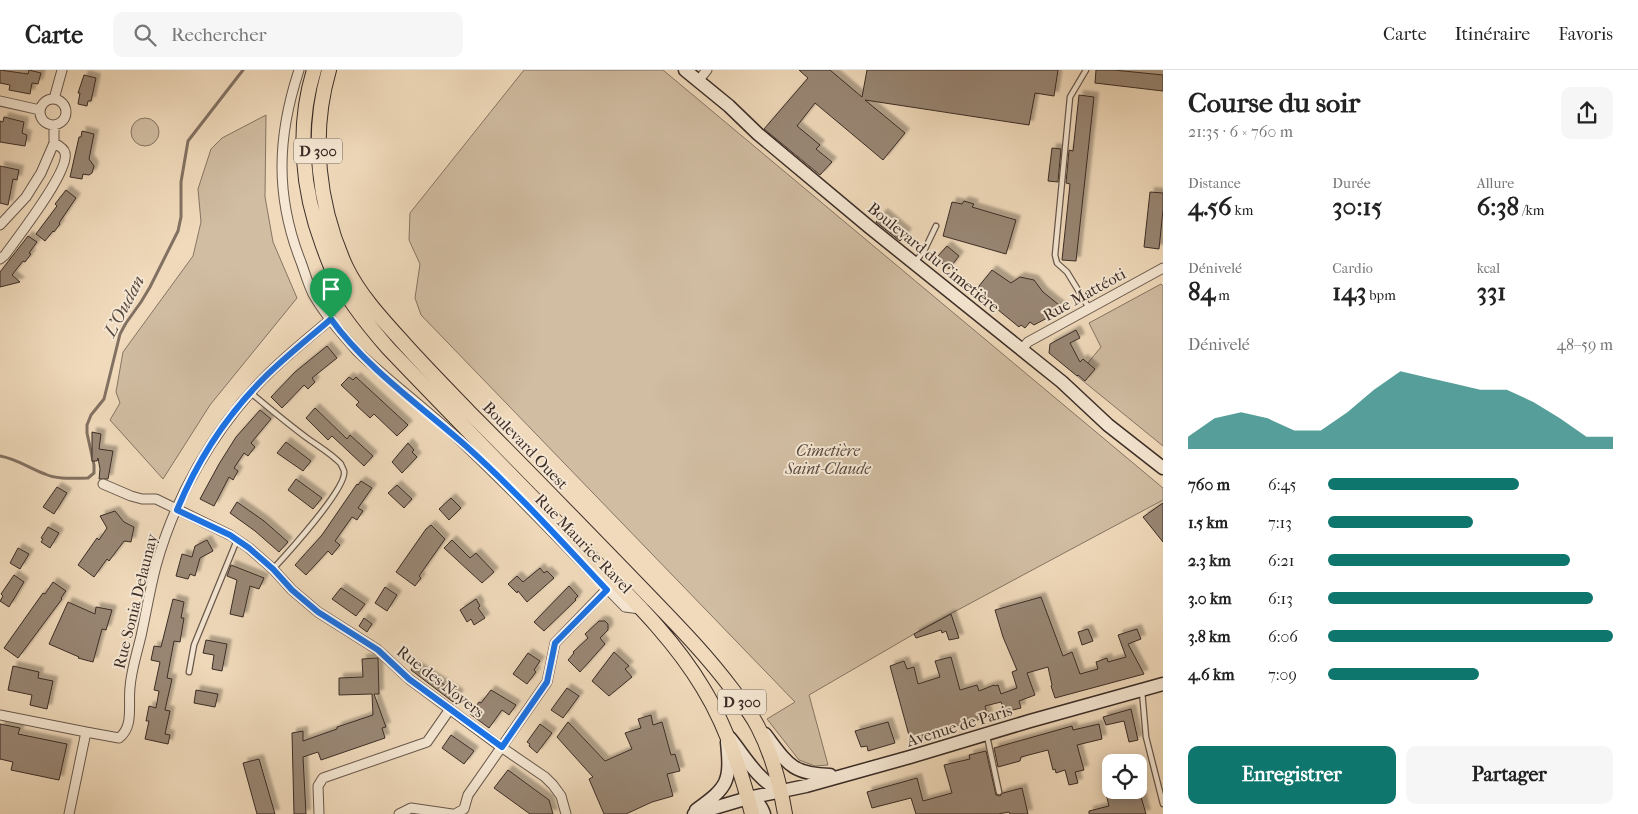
<!DOCTYPE html>
<html lang="fr">
<meta charset="utf-8">
<style>
:root{--surface:#fff;--page:#f6f6f6;--text:#222;--muted:#767676;--line:#e0e0e0;--accent:#0f766e}
body{margin:0;font-family:"IM FELL French Canon",serif;background:var(--page);color:var(--text);height:100vh;display:flex;flex-direction:column;font-size:19px;white-space:nowrap}
*{box-sizing:border-box;margin:0}
p{font-size:16px;color:var(--muted)}
.icon{flex:none;width:28px;height:28px;fill:none;stroke:currentColor;stroke-width:2;stroke-linecap:round;stroke-linejoin:round}
.map{position:relative;flex:1;overflow:hidden}
.side{display:flex;flex-direction:column;background:var(--surface);width:475px}
.side>*{flex:none}
.fabs{position:absolute;left:1102px;top:684px;display:grid;gap:10px}
.fabs a{display:grid;place-items:center;width:45px;height:45px;border-radius:10px;background:var(--surface);box-shadow:0 2px 12px #0003;font-size:25px}
.pin{position:absolute;display:grid;place-items:center;width:42px;height:42px;color:#fff;margin:-51px -21px;border-radius:50% 50% 50% 0;rotate:-45deg;box-shadow:0 0 5px #0007}
.pin .icon{rotate:45deg}
.round{display:grid;place-items:center;flex:none;width:52px;height:52px;border-radius:10px;background:var(--page)}
.overview{display:flex;align-items:center;justify-content:space-between;height:85px;padding:0 25px}
h1{font-size:28px;font-weight:700;line-height:38px}
.metrics{display:grid;grid-template-columns:repeat(3,1fr);gap:8px;height:85px;padding:5px 25px}
.metrics div{display:grid;align-content:center}
.metrics b{font-size:25px;font-weight:700}
.metrics small{font-size:14px;font-weight:400}
.metrics p{font-size:14px}
.chart{height:140px;padding:10px 25px}
.chart p{display:flex;justify-content:space-between}
.chart svg{width:100%;height:90px;margin-top:5px;fill:var(--accent);opacity:.7}
.action{display:flex;gap:10px;margin-top:auto;padding:10px 25px}
.action a{flex:1;height:58px;border-radius:10px;background:var(--accent);color:#fff;font-size:20px;font-weight:700;line-height:58px;text-align:center}
.action a+a{background:var(--page);color:var(--text)}
ul{padding:0 25px;list-style:none;font-size:16px}
li{display:grid;grid-template-columns:80px 60px 1fr;align-items:center;height:38px}
li i{height:12px;border-radius:6px;background:var(--accent)}
header{display:flex;align-items:center;gap:30px;box-sizing:border-box;height:70px;padding:0 25px;background:var(--surface);border-bottom:1px solid var(--line)}
header strong{font-size:24px}
nav{display:flex;gap:28px;margin-inline-start:auto;font-size:18px}
.search{width:350px;height:45px;background:var(--page);display:flex;align-items:center;gap:12px;box-sizing:border-box;padding:0 18px;border-radius:10px;color:var(--muted);font-size:19px}
main{display:flex;flex:1;min-height:0}
.map>svg:first-child{display:block}
</style>
<header>
<strong>Carte</strong>
<div class="search"><svg class="icon" aria-label="search" viewBox="0 0 24 24"><circle cx="10" cy="10" r="6"/><path d="M15 15l6 6"/></svg>Rechercher</div>
<nav><a>Carte</a><a>Itinéraire</a><a>Favoris</a></nav>
</header>
<main>
<div class="map">
<svg width="1163" height="744" viewBox="0 0 1163 744">
<defs>
<filter id="shadow"><feDropShadow dx="4.5" dy="-4.5" stdDeviation="1" flood-color="#0004"/></filter>
</defs>
<rect width="100%" height="100%" fill="#f0dabb"/>
<filter id="stains"><feTurbulence type="fractalNoise" baseFrequency=".004" numOctaves="4"/><feColorMatrix values="0 0 0 0 .2 0 0 0 0 .09 0 0 0 0 .02 0 0 0 .5 -.17"/></filter>
<radialGradient id="worn" r=".72"><stop offset=".6" stop-color="#630" stop-opacity="0"/><stop offset="1" stop-color="#630" stop-opacity=".3"/></radialGradient>
<!-- green -->
<path fill="#d1bda2" stroke="#867564" d="M524 0H663L1163 418V430L926 557 809 625 828 695 815 696 799 690 767 649 795 632 421 245 415 228 420 194 409 170 410 143Z
M266 45 265 127 273 172 297 228 210 335 163 409 110 350 120 333 116 322 123 282 193 186 201 152 198 119 211 79 222 68Z
M131 62a14 14 0 1 1 28 0a14 14 0 1 1-28 0Z
M1161 214 1163 216V376L1077 306 1101 277 1089 253Z"/>
<g fill="none" stroke-linecap="round" stroke-linejoin="round">
<!-- stream -->
<path stroke="#827162" stroke-width="3" d="M0 386C17 389 29 398 45 404 58 410 74 408 88 408L94 403V395L87 363V355L91 345 104 329 120 264 126 253 141 232 150 217 178 161 181 147V112L188 71 243 0"/>
</g>
<!-- building -->
<path fill="#998774" stroke="#3b2d27" filter="url(#shadow)" d="M0 0 28 4 29 0 41 3 38 14 32 13 30 24 9 20 10 15 0 13Z
M799 0H830L862 27 867 0H1058L1054 26 1035 23 1029 55 865 30 905 63 883 90 815 33 797 56 820 75 816 79 832 92 820 105 764 59 808 8Z
M1096 0H1114L1163 5V21L1095 13Z
M84 5 96 8 91 31H88L87 36 78 34 80 23H78Z
M1079 25 1094 27 1076 191 1062 190 1070 114 1066 113 1069 80 1073 81Z
M4 47 24 52 22 63 27 65 25 76 0 72V51L3 52Z
M82 61 94 64 89 89 94 96 92 103 89 105 83 104 82 109 70 107 79 67H81Z
M1052 78 1061 79 1058 112 1048 111Z
M0 96 19 100 17 110 13 109 8 135 0 133Z
M66 120 76 128 59 153 60 154 54 162 53 161 45 171 36 164 57 136 55 134Z
M1150 122 1163 123V140L1159 179 1144 177Z
M964 131 974 134 972 137 1016 150 1006 184 943 166 952 132 962 134Z
M883 143 907 163 900 171 876 152Z
M28 166 37 172 29 183 31 184 25 192 23 191 12 205 20 212 0 217V202Z
M947 176 959 186 949 199 936 188Z
M992 200 1011 213 1020 207 1034 210 1043 222 1064 239 1034 255 1030 252 1025 258 1021 255 1019 257 975 221Z
M1076 260 1080 268 1070 273 1080 292 1083 289 1095 299 1085 311 1078 305 1077 306 1049 283 1050 274Z
M327 276 337 288 312 308 315 312 308 319 304 315 282 338 271 327 295 302Z
M349 307 353 310 356 307 408 355 397 366 374 344 370 348 356 335 359 332 341 315Z
M315 338 347 369 350 365 373 386 364 396 332 366 328 370 306 348Z
M260 340 271 349 251 373 255 377 248 386 244 383 234 398 238 401 233 410 229 407 214 436 200 429 219 394 236 367Z
M92 362 101 364 99 379 113 381 108 409H99L100 399 98 388 97 391H92Z
M286 372 311 391 303 401 277 383Z
M408 373 414 380 412 382 417 387 402 403 392 392Z
M296 409 322 428 313 439 288 420Z
M361 411 372 418 358 438 363 441 357 450 352 447 335 471 340 475 332 485 328 481 306 505 295 495 322 465 357 414 358 415Z
M397 415 412 429 404 438 388 423Z
M57 417 67 423 54 444 43 437Z
M451 428 461 438 449 450 439 439Z
M237 432 264 451 288 472 279 482 255 461 230 443Z
M1163 433V472L1143 447Z
M115 441 124 452 134 457 131 472 124 471 109 491 107 489 94 507 78 495 97 468 99 470 107 458 100 446Z
M431 455 445 469 419 506 421 508 415 516 396 502 426 459Z
M48 457 59 463 50 478 41 472 43 469 41 468Z
M207 470 213 481 200 488 195 506 190 504 188 509 176 506 182 484 192 487 195 476Z
M452 470 470 488 476 483 494 502 482 513 444 478Z
M18 478 29 484 20 499 10 493Z
M231 495 264 508 259 519 250 516 243 547 230 544 237 510 227 506Z
M540 498 544 503 547 501 554 508 527 532 518 521 517 523 508 514 517 506 523 512Z
M14 505 24 512 9 537 0 531 3 526 1 524Z
M53 512 66 521 61 528 62 529 18 588 4 578 43 523 45 524Z
M569 516 578 526 575 529 576 530 544 561 534 552Z
M385 517 397 525 387 541 375 533Z
M341 518 365 534 356 546 332 529Z
M1041 527 1063 586 1072 582 1080 604 1098 599 1096 592 1107 588 1108 592 1126 587 1118 565 1137 559 1141 569 1128 574 1144 604 1055 628 1051 616 1052 615 1048 597 1027 603 1035 625 1019 631 1021 638 1005 642 1001 632 985 636 988 647 910 669 890 596 904 591 907 599 914 597 918 614 940 607 935 591 951 587 960 620 977 615 979 621 994 615 995 616 998 615 1001 624 1017 618 1012 602 1017 600 1003 567 995 540Z
M173 529 184 532 181 548H184L180 572 174 571 167 608 172 609 165 640 170 641 165 664 170 665 168 674 145 669 149 651H146L149 636 156 638 159 621 154 620 160 592 151 590 154 576 161 577Z
M476 529 480 536 478 538 485 548 474 555 471 549 467 552 460 540Z
M68 532 95 544 96 537 112 540 106 560 102 559 93 592 78 588 79 587 49 574Z
M951 544 959 568 949 570 946 561 942 563 941 560 916 568 914 564Z
M364 548 372 554 367 562 359 556Z
M599 551H605L608 554V560L600 568 605 574 580 602 568 590 574 583 573 582 588 568 585 564Z
M1088 559 1093 571 1082 575 1078 562Z
M206 570 227 574 222 601 212 599 214 585 203 583Z
M614 582 629 596 625 599 632 607 609 626 592 611Z
M528 583 540 591 534 600 536 602 527 614 513 604Z
M378 588 379 624H374L386 657 382 658 385 668 321 690 318 682 303 687 306 744H294L292 663 303 661V671L337 659V657L373 645 372 624 339 625V608L363 607 362 589Z
M414 595 459 624 453 632 411 600Z
M13 596 39 602 38 608 53 611 47 639 30 635 32 625 8 620Z
M567 618 579 626 563 648 551 640Z
M196 620 218 624 215 637 194 633Z
M491 620 516 635 509 645 502 640 489 658 470 644 479 632 481 633Z
M1131 639 1138 670 1129 672 1124 651 1106 655 1103 647Z
M651 645 653 655 662 652 671 685 675 684 680 701 667 704 673 726 652 732 626 744H604L589 709 593 707 557 667 568 652 605 691 632 679 625 663 641 658 638 649Z
M888 652 895 673 868 681 867 676 861 677 855 661Z
M0 654 20 658 18 664 67 674 59 710 11 700 13 692 0 689Z
M540 654 552 663 537 683 529 676 530 674 527 672Z
M1099 654 1102 669 1077 675 1084 700 1075 702 1078 713 1069 715 1065 700 1056 703 1055 699 1053 700 1048 680 1021 687 1020 691 998 697 994 678 1072 656 1073 660Z
M451 665 474 681 464 694 442 678Z
M986 681 996 725 1000 726 1003 723 1022 718 1028 744H1010L1009 742 998 744H916L911 728 872 738 867 722 917 708 923 731 952 723 944 695 970 689 969 685Z
M259 689 275 744H257L243 693Z
M508 700 549 730 553 744H530L494 718Z
M1105 720H1139L1146 744H1089V741L1109 736Z"/>
<g fill="none" stroke-linecap="round" stroke-linejoin="round">
<defs>
<path id="lane" d="M1086 0 1070 27 1055 185 1057 193 1067 202 1089 238
M915 192 924 181 936 156
M251 323C269 338 288 354 307 368 318 376 332 384 341 394 341 395 344 400 344 401 348 417 286 485 273 499
M189 602 194 575 237 470
M1142 621 1146 667 1163 734
M987 666 999 722"/>
<path id="street" d="M299 0C277 67 275 126 301 192 305 203 308 214 313 224 325 245 341 263 357 281 366 290 376 298 385 306 413 330 442 353 468 378 522 429 573 484 625 537L640 539
M698 11 707 0
M40 42a13 13 0 1 1 26 0a13 13 0 1 1-26 0Z
M54 29 62 0
M0 31 40 40
M0 155 26 127 41 103 54 73V55
M0 189 5 185C17 168 70 101 65 83 64 78 58 75 54 73
M1022 279 1028 272 1163 198
M103 414 131 426 142 429H156L230 465 249 478 273 499 292 520 318 542 378 580 409 609 501 677 545 707 553 715 561 726 566 744
M0 645 86 662
M69 744 86 662 119 668C134 657 128 635 130 618 131 601 137 583 141 566 146 543 150 519 156 496 175 427 213 361 262 310 283 288 307 269 331 249
M319 744 318 716 323 708 427 672 450 639
M399 744 411 738 452 744
M455 744 464 739 468 725 547 612 555 573 607 519"/>
<path id="secondary" d="M685 0 729 36 758 64 868 156 1062 312 1108 355 1163 398
M765 664C787 693 791 704 830 705
M730 668C746 688 757 709 780 721
M748 728C757 731 761 735 764 744
M696 740C728 717 731 712 727 672
M694 744 748 728 806 716 910 687 1030 651 1163 614"/>
<path id="primary" d="M314 0C296 58 302 120 323 176 326 184 329 193 333 201 347 229 367 254 388 278 453 346 519 413 585 481 627 524 672 566 703 618 727 657 741 700 752 744
M329 0C310 65 318 136 346 197 359 224 381 248 401 270 423 295 447 319 470 343 532 405 592 467 653 530 681 559 708 587 732 619 741 631 751 643 758 657 772 684 780 714 785 744"/>
</defs>
<!-- lane casing -->
<use href="#lane" stroke="#68584c" stroke-width="7"/>
<!-- street casing -->
<use href="#street" stroke="#68584c" stroke-width="11"/>
<!-- secondary casing -->
<use href="#secondary" stroke="#3b2d27" stroke-width="15"/>
<!-- primary casing -->
<use href="#primary" stroke="#3b2d27" stroke-width="16"/>
<!-- lane -->
<use href="#lane" stroke="#f5e7d3" stroke-width="4.5"/>
<!-- street -->
<use href="#street" stroke="#f5e7d3" stroke-width="9"/>
<!-- secondary -->
<use href="#secondary" stroke="#f5e7d3" stroke-width="12"/>
<!-- primary -->
<use href="#primary" stroke="#f0dabb" stroke-width="14"/>
</g>
<g fill="none" stroke-linecap="round" stroke-linejoin="round">
<defs>
<path id="route" d="M331 249C365 297 422 337 466 376 516 421 561 471 607 520L555 573 547 612 502 677 409 609 378 580 318 542 292 520 273 499 249 478 230 465 177 440C197 391 227 345 264 308 285 287 308 269 331 249Z"/>
</defs>
<!-- route casing -->
<use href="#route" stroke="#fff" stroke-width="10"/>
<!-- route -->
<use href="#route" stroke="#1a73e8" stroke-width="6"/>
</g>
<g text-anchor="middle" stroke-width="4" stroke-linejoin="round" paint-order="stroke">
<!-- shield labels -->
<g fill="#f5e7d3" stroke="#73655b" stroke-width="1">
<rect x="294" y="68.5" width="48" height="25" rx="4"/>
<rect x="718" y="619.5" width="48" height="25" rx="4"/>
</g>
<g font-size="15" font-weight="bold" fill="#3b2d27">
<text x="318" y="86">D 300</text>
<text x="742" y="637">D 300</text>
</g>
<!-- street labels -->
<g font-size="16" fill="#3b2d27" stroke="#f5e7d3">
<text transform="translate(934 187) rotate(39)" y="6">Boulevard du Cimetière</text>
<text transform="translate(1084 224) rotate(-29)" y="6">Rue Mattéoti</text>
<text transform="translate(526 375) rotate(46)" y="6">Boulevard Ouest</text>
<text transform="translate(584 473) rotate(46)" y="6">Rue Maurice Ravel</text>
<text transform="translate(135 531) rotate(-76)" y="6">Rue Sonia Delaunay</text>
<text transform="translate(441 611) rotate(38)" y="6">Rue des Noyers</text>
<text transform="translate(959 655) rotate(-17)" y="6">Avenue de Paris</text>
</g>
<!-- park labels -->
<g font-size="16" font-style="italic" fill="#594a40" stroke="#f5e7d3">
<text x="828" y="386">Cimetière<tspan x="828" dy="18">Saint-Claude</tspan></text>
</g>
<!-- water labels -->
<g font-size="18" font-style="italic" fill="#594a40" stroke="#f5e7d3">
<text transform="translate(124 236) rotate(-62)" y="6">L'Oudan</text>
</g>
</g>
<rect width="100%" height="100%" filter="url(#stains)"/>
<rect width="100%" height="100%" fill="url(#worn)"/>
</svg>
<div class="fabs">
<a><svg class="icon" aria-label="locate" viewBox="0 0 24 24"><circle cx="12" cy="12" r="6"/><path d="M12 2v4M12 18v4M2 12h4M18 12h4"/></svg></a>
</div>
<div class="pin" style="left:331px;top:249px;background:#1e9e55"><svg class="icon" aria-label="arrive" viewBox="0 0 24 24"><path d="M6 21V4h12l-3 4 3 4H6"/></svg></div>
</div>
<section class="side">
<div class="overview"><div><h1>Course du soir</h1><p>21:35 · 6 × 760 m</p></div><a class="round"><svg class="icon" aria-label="share" viewBox="0 0 24 24"><path d="M12 15V3M7 8l5-5 5 5M5 13v7h14v-7"/></svg></a></div>
<div class="metrics">
<div><p>Distance</p><b>4.56<small> km</small></b></div>
<div><p>Durée</p><b>30:15</b></div>
<div><p>Allure</p><b>6:38<small> /km</small></b></div>
</div>
<div class="metrics">
<div><p>Dénivelé</p><b>84<small> m</small></b></div>
<div><p>Cardio</p><b>143<small> bpm</small></b></div>
<div><p>kcal</p><b>331</b></div>
</div>
<div class="chart"><p><span>Dénivelé</span>48–59 m</p>
<svg viewBox="0 0 160 44" preserveAspectRatio="none"><path d="M0 44V38L10 29L20 26L30 29L40 35L50 35L60 26L70 15L80 6L90 9L100 12L110 15L120 15L130 21L140 29L150 38L160 38V44z"/></svg>
</div>
<ul>
<li><b>760 m</b>6:45<i style="width:67%"></i></li>
<li><b>1.5 km</b>7:13<i style="width:51%"></i></li>
<li><b>2.3 km</b>6:21<i style="width:85%"></i></li>
<li><b>3.0 km</b>6:13<i style="width:93%"></i></li>
<li><b>3.8 km</b>6:06<i style="width:100%"></i></li>
<li><b>4.6 km</b>7:09<i style="width:53%"></i></li>
</ul>
<div class="action"><a>Enregistrer</a><a>Partager</a></div>
</section>
</main>
